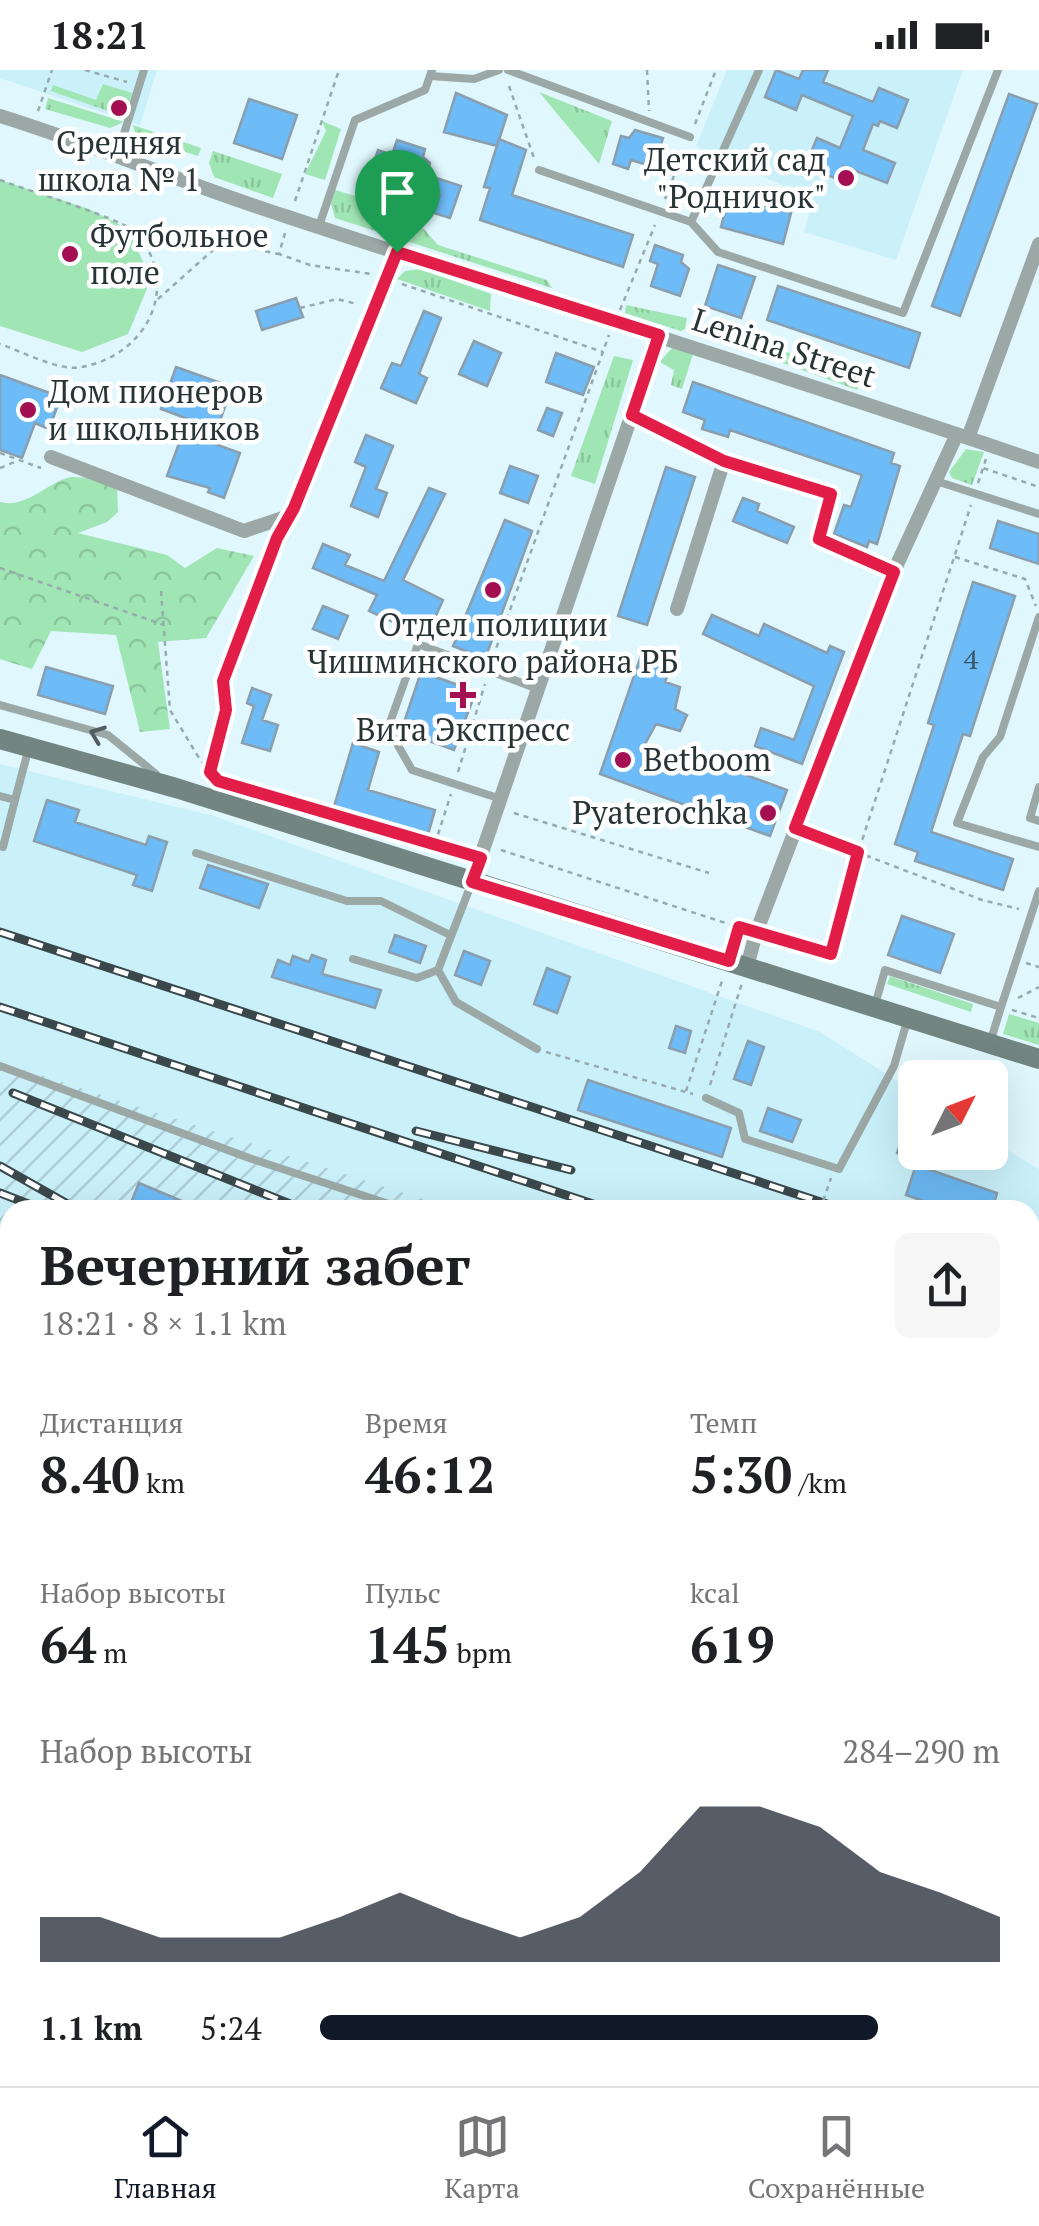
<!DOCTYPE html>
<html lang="ru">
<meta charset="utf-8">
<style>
:root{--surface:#fff;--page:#f6f6f6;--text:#202124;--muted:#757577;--line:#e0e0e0;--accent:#111827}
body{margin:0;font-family:"PT Serif",serif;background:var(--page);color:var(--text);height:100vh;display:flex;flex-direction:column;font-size:38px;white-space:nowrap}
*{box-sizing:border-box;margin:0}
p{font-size:32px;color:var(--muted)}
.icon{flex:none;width:55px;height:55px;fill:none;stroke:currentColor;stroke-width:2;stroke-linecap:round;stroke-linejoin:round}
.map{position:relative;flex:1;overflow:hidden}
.panel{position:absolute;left:0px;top:1130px;width:1040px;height:888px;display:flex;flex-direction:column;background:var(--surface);border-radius:30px 30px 0 0;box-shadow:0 10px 40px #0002}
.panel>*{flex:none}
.needle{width:65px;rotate:48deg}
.controls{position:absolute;left:898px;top:990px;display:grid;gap:20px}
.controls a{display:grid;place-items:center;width:110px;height:110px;border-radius:15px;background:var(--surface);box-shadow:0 10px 40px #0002;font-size:50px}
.pin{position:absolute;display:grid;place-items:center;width:85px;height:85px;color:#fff;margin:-102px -42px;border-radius:50% 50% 50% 0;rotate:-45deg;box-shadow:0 0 10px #0007}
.pin .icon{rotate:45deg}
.round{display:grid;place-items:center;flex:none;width:105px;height:105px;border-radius:15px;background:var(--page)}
.headline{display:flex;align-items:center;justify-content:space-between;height:170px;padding:0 40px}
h1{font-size:55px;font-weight:700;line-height:75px}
.stats{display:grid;grid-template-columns:repeat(3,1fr);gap:15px;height:170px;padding:10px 40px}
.stats div{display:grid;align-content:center}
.stats b{font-size:50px;font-weight:700}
.stats small{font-size:28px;font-weight:400}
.stats p{font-size:28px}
.chart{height:280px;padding:20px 40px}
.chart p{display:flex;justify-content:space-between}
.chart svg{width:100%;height:180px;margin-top:10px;fill:var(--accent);opacity:.7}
ul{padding:0 40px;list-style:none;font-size:32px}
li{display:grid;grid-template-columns:160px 120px 1fr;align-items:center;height:75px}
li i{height:25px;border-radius:12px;background:var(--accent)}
.status{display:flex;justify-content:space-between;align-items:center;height:70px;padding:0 50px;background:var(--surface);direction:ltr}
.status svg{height:28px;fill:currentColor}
.tab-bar{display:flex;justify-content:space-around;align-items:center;height:140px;border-top:2px solid var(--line);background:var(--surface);font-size:28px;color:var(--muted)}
.tab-bar a{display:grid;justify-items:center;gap:5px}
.tab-bar .current{color:var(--accent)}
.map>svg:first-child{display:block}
</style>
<div class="status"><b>18:21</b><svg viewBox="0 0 49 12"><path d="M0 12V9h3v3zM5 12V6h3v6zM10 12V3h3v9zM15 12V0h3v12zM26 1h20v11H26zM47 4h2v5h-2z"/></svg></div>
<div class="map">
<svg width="1039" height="2016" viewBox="0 0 1039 2016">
<defs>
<pattern id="industrial-furrows" width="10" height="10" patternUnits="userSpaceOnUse" patternTransform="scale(2.5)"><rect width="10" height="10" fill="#caf1fa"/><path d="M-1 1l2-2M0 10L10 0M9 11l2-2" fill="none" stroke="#aecfd7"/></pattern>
<pattern id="grass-tufts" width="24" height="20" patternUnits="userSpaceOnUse" patternTransform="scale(2.5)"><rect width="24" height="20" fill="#a0e5b4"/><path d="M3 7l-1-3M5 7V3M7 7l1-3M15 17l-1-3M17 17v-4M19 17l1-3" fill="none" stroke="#8ac59b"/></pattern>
<pattern id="forest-crowns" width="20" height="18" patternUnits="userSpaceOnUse" patternTransform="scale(2.5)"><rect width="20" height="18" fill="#a0e5b4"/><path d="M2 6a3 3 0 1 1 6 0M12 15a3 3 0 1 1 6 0" fill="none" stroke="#8ac59b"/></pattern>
</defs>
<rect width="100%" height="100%" fill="#dff7fd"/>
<!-- built -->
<path fill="#caf1fa" d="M0 0H157L140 55 0 8Z
M727 0H963L896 190 804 162 813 129 696 76Z
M0 694 214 746 820 962 915 1022V1082H990V1070L1039 1099V1774L1030 1773V1140H10V1296L0 1294Z"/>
<!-- industrial -->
<path fill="url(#industrial-furrows)" d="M0 992 456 1140H10V1237L0 1235Z
M1030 1326 1039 1329V1424L1030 1423Z"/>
<!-- grass -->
<path fill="url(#grass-tufts)" d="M103 14 132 23 125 47 51 21 53 15 96 30Z
M539 22 612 51 599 94Z
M48 28 124 52 110 58 45 39Z
M322 51 341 59 325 110 305 104 326 61Z
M133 55 201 78 198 86 136 66Z
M213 81 282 104 273 128 214 107 209 93Z
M335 120 409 142 438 175 547 210 552 218 335 148 331 134Z
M420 199 491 224 490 241 397 209 405 201Z
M626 235 687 248 685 259 681 261 625 243Z
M754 270 861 309 857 320 750 281Z
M672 278 693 284 682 319 671 315 674 300 660 292Z
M614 286 633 290 595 414 571 406Z
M966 379 984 382 972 415 952 408 949 402Z
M890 906 973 934 971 942 887 914Z
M1009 944 1039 953V975L1003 964Z
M0 1950 10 1958V2008H71L82 2016H0Z"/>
<!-- forest -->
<path fill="url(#forest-crowns)" d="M71 407 95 408 117 417 118 442 107 452 78 463 167 485 185 498 217 478 254 486 206 568 158 572 170 659 140 662 116 565 51 561 32 599 0 589V432C27 439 47 412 71 407Z"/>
<!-- pitch -->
<path fill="#a0e5b4" d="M0 110 89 139 128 159 151 209 128 264 82 282 0 256Z"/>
<!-- building -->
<path fill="#6dbbf7" stroke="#8a9eae" stroke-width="2.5" d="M776 0 799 9 803 0H828L823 12 873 32 879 18 908 30 897 58 880 51 878 56 873 54 863 80 895 93 887 113 843 96 837 109 805 96 817 68 840 78 853 46 802 25 796 40 765 27Z
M456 23 507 45 497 76 444 62Z
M1009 24 1037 34 960 246 932 236Z
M249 29 297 45 282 89 234 73Z
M635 60 663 68 654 97 631 90 628 99 613 94 621 66 629 68Z
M499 69 526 80 512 125 633 165 623 197 480 150 490 118 484 117Z
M397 70 425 79 423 87 430 93 427 105 461 116 450 148 434 143 440 125 369 108 378 80 392 85Z
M729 126 791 143 783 174 721 157Z
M655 175 683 185 681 192 689 199 680 226 651 216 658 194 650 191Z
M718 195 755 207 741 248 705 236Z
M778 216 920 263 909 298 767 250Z
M296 228 303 247 262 260 256 241Z
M424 241 441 248 419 304 427 308 416 333 381 318 392 293 401 296Z
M474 271 501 283 487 316 459 304Z
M556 283 594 297 583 325 546 312Z
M176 297 232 317 212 373 240 383 224 428 208 422 210 418 167 406 188 349 161 339Z
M0 305 61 327 49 359 35 353 22 388 0 380Z
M693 312 894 383 891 393 900 396 877 474 869 471 867 477 834 464 844 435 851 437 862 405 730 360 728 367 702 359 705 350 683 342Z
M547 338 562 343 553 366 538 360Z
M366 365 393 376 376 419 387 423 378 447 351 436 366 397 355 392Z
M510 396 538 406 528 433 500 423Z
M666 397 695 407 647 555 618 546Z
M429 418 445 424 403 510 443 530 426 567 369 541 377 525 313 498 323 474 350 485 345 495 384 511Z
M743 428 759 434 757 441 794 457 787 473 733 451Z
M505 450 532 461 485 589 453 576Z
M998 451 1039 464V494L990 478Z
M973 512 1015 526 970 666 963 664 931 762 1013 789 1003 820 915 791 918 782 895 774 934 655 928 653Z
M323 536 348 546 338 569 313 559Z
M712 545 759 566 764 554 827 583 830 576 844 582 802 694 755 676 761 658 794 670 814 616 703 564Z
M644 577 674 588 665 612 680 617 675 639 687 645 680 661 656 654 644 676 701 697 706 683 726 691 724 697 787 720 770 766 600 704Z
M46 597 113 616 105 644 38 625Z
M421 602 476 621 454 680 401 661Z
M252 618 271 625 262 650 278 655 270 681 242 673 254 636 247 633Z
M353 673 379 682 368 720 435 740 427 768 333 740Z
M47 730 79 740 75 752 146 775 149 766 167 772 152 821 133 815 137 805 34 771Z
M208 795 268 814 259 838 200 818Z
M902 846 954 864 940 903 888 885Z
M395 865 426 876 420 893 389 882Z
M464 881 490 891 481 915 455 905Z
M312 885 326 890 322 904 381 920 375 938 272 907 278 890 290 895 293 886 309 892Z
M547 898 570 907 557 943 534 934Z
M676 956 691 961 685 983 669 978Z
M748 971 764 977 751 1015 734 1009Z
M588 1010 731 1058 722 1087 578 1040Z
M913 1037 915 1038V1090L897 1083Z
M768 1038 801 1050 792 1072 760 1061Z
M916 1095 997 1123 992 1140H949L906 1125Z
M139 1113 203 1140H128Z"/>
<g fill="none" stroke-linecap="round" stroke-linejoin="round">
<!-- path -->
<path stroke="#97aaae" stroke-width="2.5" stroke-dasharray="5 5" stroke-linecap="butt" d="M85 0 127 12
M647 0 649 41
M509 16 534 88
M38 41 52 0
M695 54 716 0
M0 110C23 119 126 150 137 163 182 218 146 285 82 297 60 302 21 281 0 274
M665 129 684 80
M295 131 339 0
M285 163 279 184 310 195 371 204
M402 214 603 282
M158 229 222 172 278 184
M300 238 337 229 357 234
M620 240 655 155
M0 383 41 398
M986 389 983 398 1039 417
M0 398 17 391
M978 413 983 398
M955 487 1025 509 1036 536
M0 498 164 555
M161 521 170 640 199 688 220 712
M493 587 609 265
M211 701 222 655
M458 702 485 614
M228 714 465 783
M514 743 709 803
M810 764 982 830 1019 839
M435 774 451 724
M501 780 741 858
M772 867 831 884 858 783 971 435
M734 875 738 859
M1026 893 1039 897
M1018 928 1039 917
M1012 940 1039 948
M546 982 693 1024
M710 1015 742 913
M686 1021 722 911"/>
<!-- service -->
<path stroke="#9ba8a6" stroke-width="8" d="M508 0 690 67
M430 6 474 9 499 0
M118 83 144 0
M539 100 691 152 718 182 903 243 998 0
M691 152 759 0
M319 156 355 50 425 20 432 0
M936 411 1039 444
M1039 547 1000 667 983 687 957 753 1039 777
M0 635 108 665 156 704
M1039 717 1030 748 1039 751
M0 726 15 730 28 681
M501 729 412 700 388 658 418 574 538 619
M3 777 15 730
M196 783 347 831H381L450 865
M353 889 417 908 438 900 472 812
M438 900 456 932 537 979
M875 935 885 900 1001 937 990 973
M1001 937 1039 821
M0 996 252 1089 407 1140
M706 1028 739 1043 745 1069 839 1099 894 996 908 948
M0 1311 10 1312
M1030 1342 1039 1345
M1030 1465 1039 1466
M0 1625 10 1629
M1030 1825 1039 1828"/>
<!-- minor -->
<path stroke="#9ba8a6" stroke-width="14" d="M0 46C96 76 189 115 285 146 536 229 789 306 1039 392
M632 345 724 391 831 424 819 469 894 501
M968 368 1039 174
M51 387 244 461 289 446
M677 539 724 391
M226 640 223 611 277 468 293 438 397 182
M472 812 659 265
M747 897 756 863 894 501 957 364
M0 1501 10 1505
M462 2008 491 2016
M828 2016V2008"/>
<!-- secondary -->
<path stroke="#728581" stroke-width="20" d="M0 669 176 718 1039 989"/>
<defs>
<path id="rail" d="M0 862 845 1140
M0 937 611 1140
M13 1023 305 1140
M416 1061 571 1100
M0 1096 78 1140
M0 1123 44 1140
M0 1171 10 1174
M0 1191 10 1194
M1030 1202 1039 1205
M0 1213 10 1214
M1030 1279 1039 1282
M0 1289 10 1290
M1030 1381 1039 1384
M1030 1401 1039 1403
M1030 1447 1039 1449"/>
</defs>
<!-- rail casing -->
<use href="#rail" stroke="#3b484b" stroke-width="9"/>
<!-- rail -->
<use href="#rail" stroke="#fff" stroke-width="5" stroke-dasharray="15" stroke-linecap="butt"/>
<!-- path-bridge -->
<path stroke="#97aaae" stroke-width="2.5" stroke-dasharray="5 5" stroke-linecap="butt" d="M820 1140 831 1108"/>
</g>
<!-- one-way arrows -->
<defs><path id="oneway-chevron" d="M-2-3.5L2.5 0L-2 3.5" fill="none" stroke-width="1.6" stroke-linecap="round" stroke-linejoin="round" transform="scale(2.5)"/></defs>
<use stroke="#515d5e" href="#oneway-chevron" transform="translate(97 664) rotate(-159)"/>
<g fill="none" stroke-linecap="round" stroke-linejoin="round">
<defs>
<path id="route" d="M397 182 659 265 632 345 724 391 831 424 819 469 894 502 795 758 858 782 831 884 739 857 729 891 472 812 481 788 218 711 210 702 226 640 223 611 277 468 294 438Z"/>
</defs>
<!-- route casing -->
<use href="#route" stroke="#fff" stroke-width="20"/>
<!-- route -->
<use href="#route" stroke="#e11d48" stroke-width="12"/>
</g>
<!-- markers -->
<g fill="#a30f50" stroke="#fff" stroke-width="4">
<circle cx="119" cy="38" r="10"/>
<circle cx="846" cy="108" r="10"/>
<circle cx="70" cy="184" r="10"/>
<circle cx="28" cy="340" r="10"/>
<circle cx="493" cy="520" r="10"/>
<path d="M458 610h10v10h10v10h-10v10h-10v-10h-10v-10h10z"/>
<circle cx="623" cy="690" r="10"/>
<circle cx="768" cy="743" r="10"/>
</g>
<g text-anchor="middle" stroke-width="9" stroke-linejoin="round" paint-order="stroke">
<!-- number labels -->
<g font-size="28" fill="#3a5667">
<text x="971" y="599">4</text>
</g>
<!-- poi labels -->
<g font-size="32" fill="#293437" stroke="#fff">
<text x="119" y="84">Средняя<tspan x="119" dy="37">школа № 1</tspan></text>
<text x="826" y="101" text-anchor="end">Детский сад<tspan x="826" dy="37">"Родничок"</tspan></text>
<text x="90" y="177" text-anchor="start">Футбольное<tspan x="90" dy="37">поле</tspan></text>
<text x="48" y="333" text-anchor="start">Дом пионеров<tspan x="48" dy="37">и школьников</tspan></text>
<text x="493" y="566">Отдел полиции<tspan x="493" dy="37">Чишминского района РБ</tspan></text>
<text x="463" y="671">Вита Экспресс</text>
<text x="643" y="701" text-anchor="start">Betboom</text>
<text x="748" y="754" text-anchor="end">Pyaterochka</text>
</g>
<!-- street labels -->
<g font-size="32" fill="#293437" stroke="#fff">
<text transform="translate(784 278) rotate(18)" y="11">Lenina Street</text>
</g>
</g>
</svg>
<div class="controls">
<a><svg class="needle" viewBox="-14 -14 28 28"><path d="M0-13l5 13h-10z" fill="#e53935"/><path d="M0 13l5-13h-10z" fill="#757577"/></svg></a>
</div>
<div class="pin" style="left:397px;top:182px;background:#1e9e55"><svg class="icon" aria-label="arrive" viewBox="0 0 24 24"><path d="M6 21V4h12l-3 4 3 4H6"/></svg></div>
<section class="panel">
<div class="headline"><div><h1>Вечерний забег</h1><p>18:21 · 8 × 1.1 km</p></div><a class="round"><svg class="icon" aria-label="share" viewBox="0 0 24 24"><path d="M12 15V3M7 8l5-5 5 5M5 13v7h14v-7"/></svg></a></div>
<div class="stats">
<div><p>Дистанция</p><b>8.40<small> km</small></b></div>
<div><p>Время</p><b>46:12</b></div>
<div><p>Темп</p><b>5:30<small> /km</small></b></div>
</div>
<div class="stats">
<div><p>Набор высоты</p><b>64<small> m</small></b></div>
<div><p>Пульс</p><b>145<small> bpm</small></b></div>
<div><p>kcal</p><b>619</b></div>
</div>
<div class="chart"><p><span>Набор высоты</span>284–290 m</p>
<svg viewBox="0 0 160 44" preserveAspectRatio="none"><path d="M0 44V33L10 33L20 38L30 38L40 38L50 33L60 27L70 33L80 38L90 33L100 22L110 6L120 6L130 11L140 22L150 27L160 33V44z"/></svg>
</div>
<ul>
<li><b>1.1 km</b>5:24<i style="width:82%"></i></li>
</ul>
</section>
</div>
<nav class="tab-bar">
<a class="current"><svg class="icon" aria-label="home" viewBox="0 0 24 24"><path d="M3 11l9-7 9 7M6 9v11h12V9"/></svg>Главная</a>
<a><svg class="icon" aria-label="map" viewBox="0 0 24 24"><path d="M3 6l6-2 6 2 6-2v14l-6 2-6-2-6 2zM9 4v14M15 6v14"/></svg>Карта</a>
<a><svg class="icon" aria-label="saved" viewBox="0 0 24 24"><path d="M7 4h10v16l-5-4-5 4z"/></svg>Сохранённые</a>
</nav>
